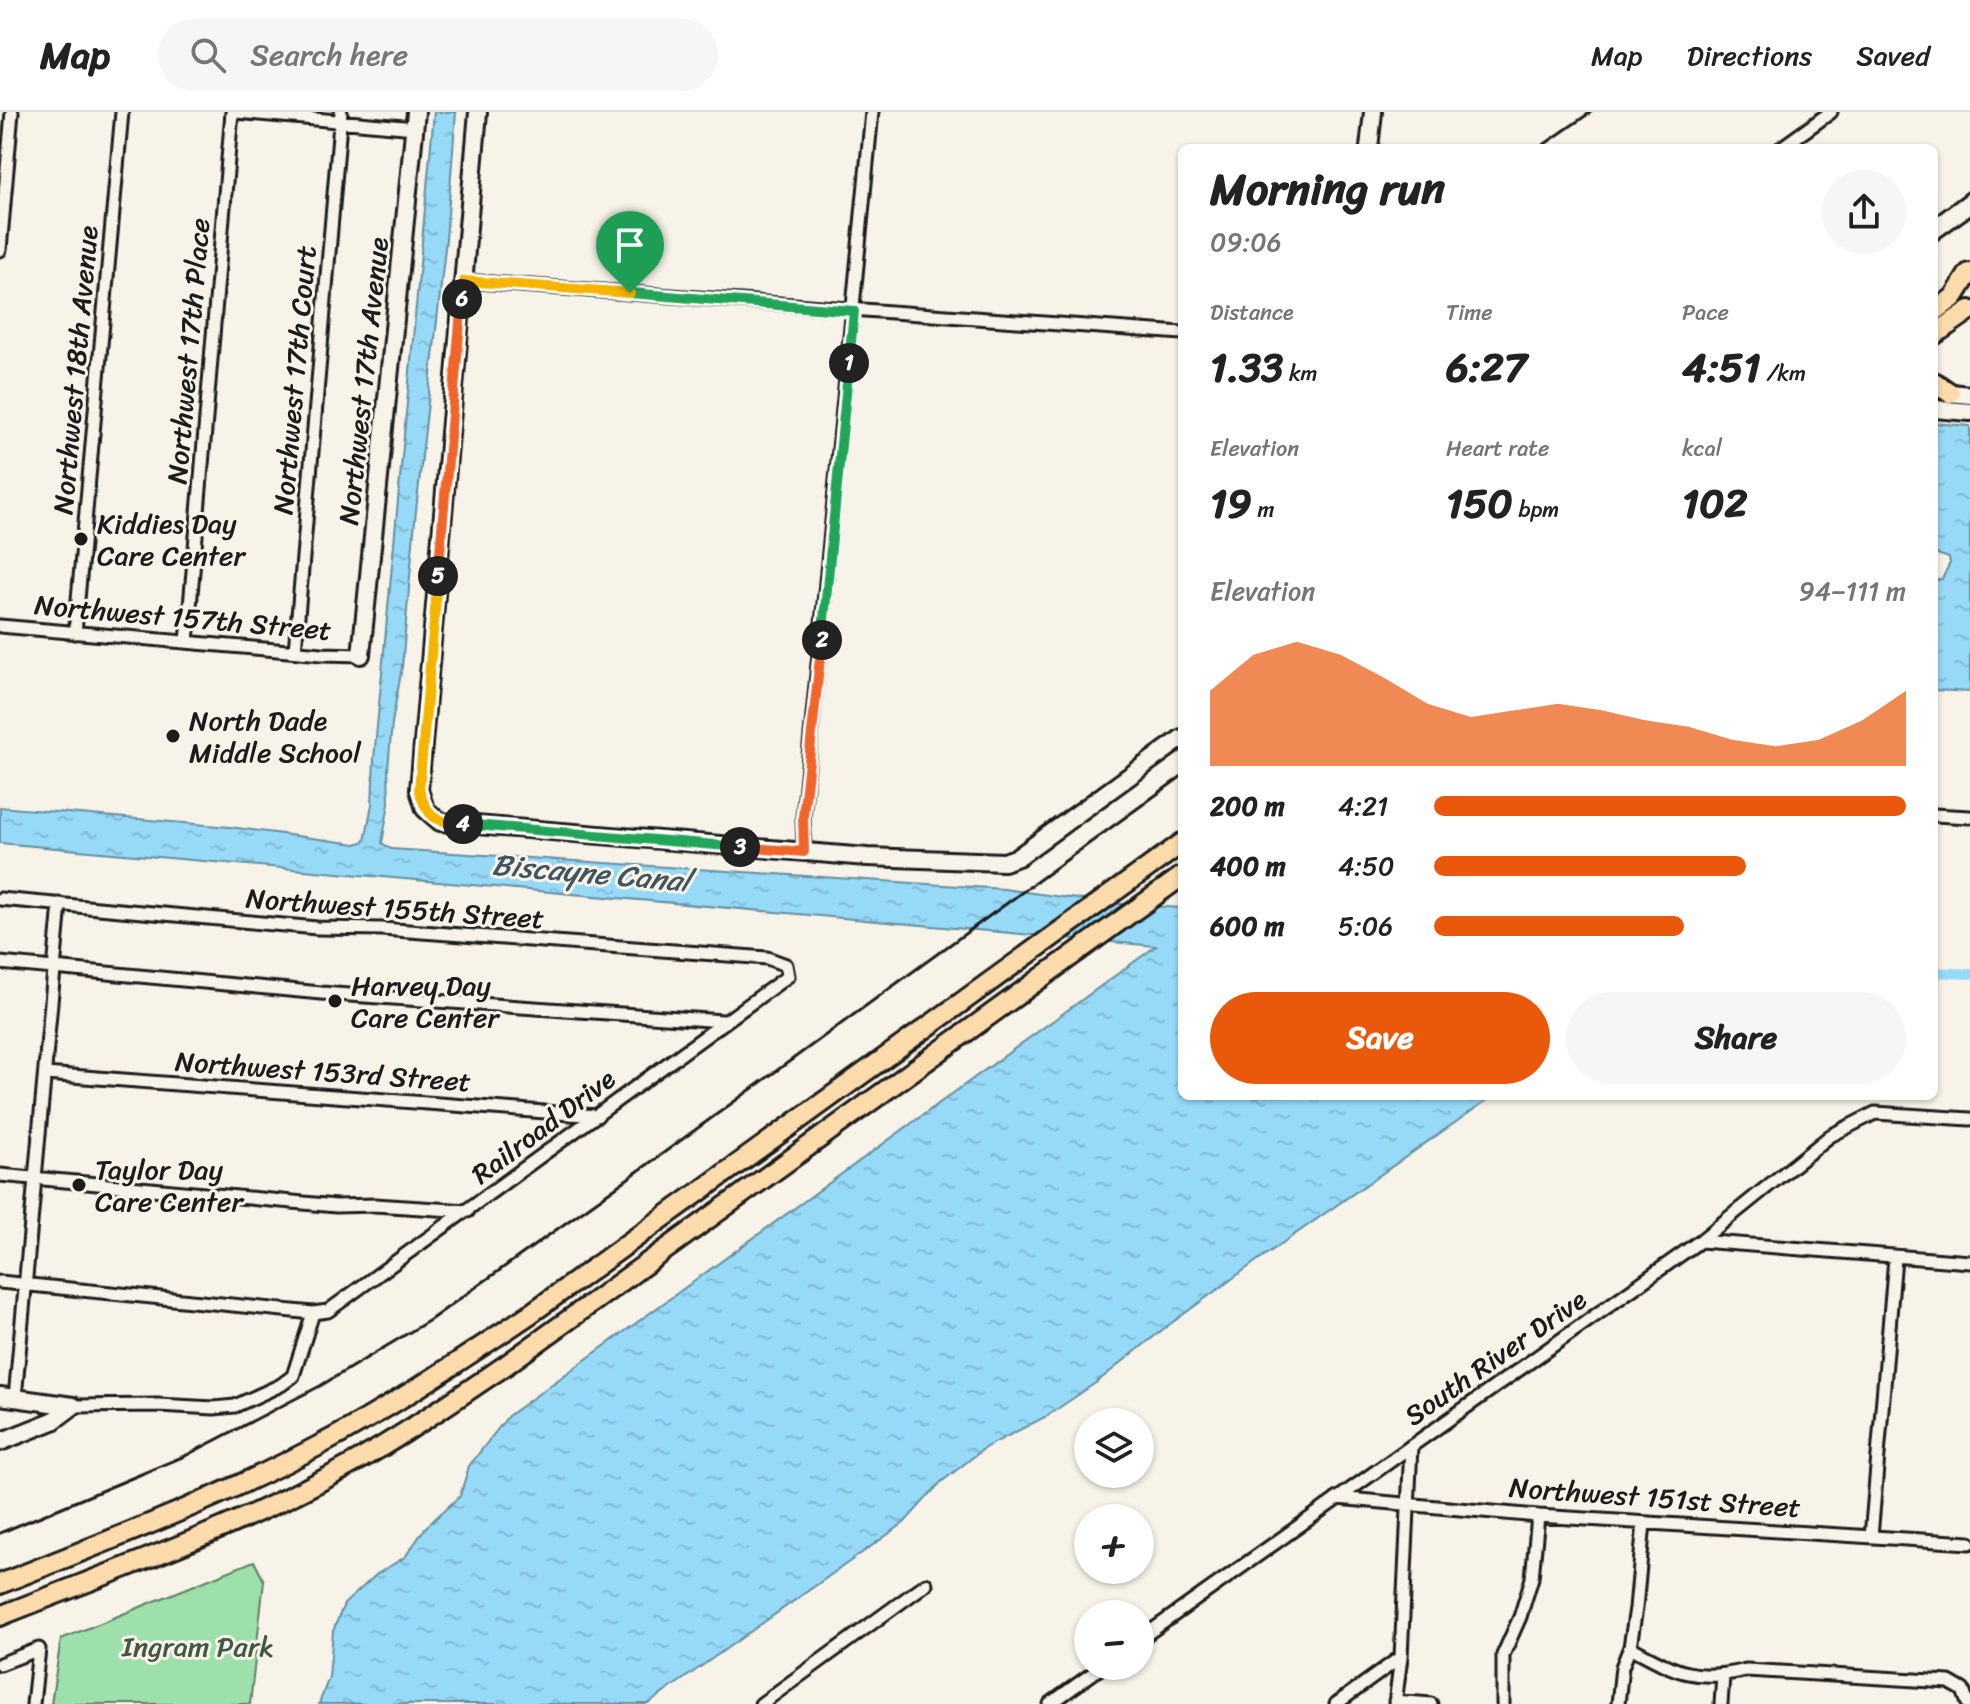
<!DOCTYPE html>
<meta charset="utf-8">
<style>
:root{--surface:#fff;--page:#f6f6f6;--text:#222;--muted:#767676;--line:#e0e0e0;--accent:#ea580c}
body{margin:0;font-family:Sriracha,sans-serif;background:var(--page);color:var(--text);height:100vh;display:flex;flex-direction:column;font-size:30px;white-space:nowrap}
*{box-sizing:border-box;margin:0}
p{font-size:26px;color:var(--muted)}
.icon{flex:none;width:44px;height:44px;fill:none;stroke:currentColor;stroke-width:2;stroke-linecap:round;stroke-linejoin:round}
.map{position:relative;flex:1;overflow:hidden}
.side{position:absolute;left:1178px;top:32px;width:760px;height:956px;display:flex;flex-direction:column;background:var(--surface);border-radius:12px;box-shadow:0 2px 6px #0004}
.side>*{flex:none}
.buttons{position:absolute;left:1074px;top:1296px;display:grid;gap:16px}
.buttons a{display:grid;place-items:center;width:80px;height:80px;border-radius:50%;background:var(--surface);box-shadow:0 2px 6px #0004;font-size:40px}
.pin{position:absolute;display:grid;place-items:center;width:68px;height:68px;color:#fff;margin:-82px -34px;border-radius:50% 50% 50% 0;rotate:-45deg;box-shadow:0 0 8px #0007}
.pin .icon{rotate:45deg}
.km{position:absolute;width:40px;height:40px;margin:-20px;border-radius:50%;background:#222;color:#fff;font-size:22px;line-height:40px;text-align:center}
.round{display:grid;place-items:center;flex:none;width:84px;height:84px;border-radius:42px;background:var(--page)}
.head{display:flex;align-items:center;justify-content:space-between;height:136px;padding:0 32px}
h1{font-size:44px;font-weight:700;line-height:60px}
.metrics{display:grid;grid-template-columns:repeat(3,1fr);gap:12px;height:136px;padding:8px 32px}
.metrics div{display:grid;align-content:center}
.metrics b{font-size:40px;font-weight:700}
.metrics small{font-size:22px;font-weight:400}
.metrics p{font-size:22px}
.chart{height:224px;padding:16px 32px}
.chart p{display:flex;justify-content:space-between}
.chart svg{width:100%;height:144px;margin-top:8px;fill:var(--accent);opacity:.7}
.action{display:flex;gap:16px;margin-top:auto;padding:16px 32px}
.action a{flex:1;height:92px;border-radius:48px;background:var(--accent);color:#fff;font-size:32px;font-weight:700;line-height:92px;text-align:center}
.action a+a{background:var(--page);color:var(--text)}
ul{padding:0 32px;list-style:none;font-size:26px}
li{display:grid;grid-template-columns:128px 96px 1fr;align-items:center;height:60px}
li i{height:20px;border-radius:10px;background:var(--accent)}
header{display:flex;align-items:center;gap:48px;box-sizing:border-box;height:112px;padding:0 40px;background:var(--surface);border-bottom:2px solid var(--line)}
header strong{font-size:38px}
nav{display:flex;gap:44px;margin-inline-start:auto;font-size:28px}
.search{width:560px;height:72px;background:var(--page);display:flex;align-items:center;gap:20px;box-sizing:border-box;padding:0 28px;border-radius:44px;color:var(--muted);font-size:30px}
.map>svg:first-child{display:block}
</style>
<header>
<strong>Map</strong>
<div class="search"><svg class="icon" aria-label="search" viewBox="0 0 24 24"><circle cx="10" cy="10" r="6"/><path d="M15 15l6 6"/></svg>Search here</div>
<nav><a>Map</a><a>Directions</a><a>Saved</a></nav>
</header>
<div class="map">
<svg width="1970" height="1592" viewBox="0 0 1970 1592">
<defs>
<pattern id="water-ripples" width="26" height="14" patternUnits="userSpaceOnUse" patternTransform="scale(2)"><rect width="26" height="14" fill="#96daf8"/><path d="M2 4q2-2 4 0t4 0M15 11q2-2 4 0t4 0" fill="none" stroke="#81bad4"/></pattern>
</defs>
<rect width="100%" height="100%" fill="#f7f3e8"/>
<filter id="ink" filterUnits="userSpaceOnUse"><feTurbulence type="fractalNoise" baseFrequency=".0125" numOctaves="2"/><feDisplacementMap in="SourceGraphic" scale="16" xChannelSelector="R" yChannelSelector="G"/><feConvolveMatrix kernelMatrix="1 2 1 2 8 2 1 2 1" color-interpolation-filters="sRGB"/></filter>
<g filter="url(#ink)">
<!-- park -->
<path fill="#9de0ab" stroke="#5c7e64" stroke-width="2" d="M254 1449 264 1469 250 1592H51L61 1527Z"/>
<!-- water -->
<path fill="url(#water-ripples)" stroke="#658ea0" stroke-width="2" d="M434 0H456L446 127 415 408 402 555 392 611 388 657 389 691 382 731 391 737 1004 777 1106 791 1182 796V984H1493L1258 1148 1166 1215 1097 1270 1047 1304 986 1335 940 1371 904 1411 648 1592H319L329 1565 333 1519 344 1492 377 1462 405 1445 426 1415 460 1384 469 1354 508 1304 1156 834 0 731V695L230 715 356 732 365 729 372 692 374 647Z
M1934 311 1970 314V580L1934 578V469L1942 467 1950 451 1949 446 1934 441Z"/>
<g fill="none" stroke-linecap="round" stroke-linejoin="round">
<!-- canal -->
<path stroke="#96daf8" stroke-width="10" d="M1934 860 1970 862"/>
<defs>
<path id="street" d="M236 0 415 16
M1781 36 1831 0
M0 138 12 0
M464 169 1182 221
M0 514 322 542 361 543
M75 521 122 0
M187 530 232 0
M295 539 341 0
M1934 703 1970 705
M804 740 803 705 872 0
M0 787 317 816 382 817 767 846 786 853 788 864 328 1199 313 1201 0 1170
M0 851 321 881 723 909
M45 962 597 1004
M0 1063 336 1094 375 1093 468 1099
M1700 1129 1970 1150
M15 1286 60 792
M73 1294 158 1293 214 1296 235 1294 281 1273 293 1264 313 1201
M1337 1386 1538 1404 1970 1431
M1871 1425 1895 1146
M1140 1527 1700 1129 1830 1024 1875 1001 1970 1007
M1630 1535C1675 1559 1694 1571 1746 1558L1949 1570 1963 1578 1968 1592
M0 1552 39 1537 33 1592
M1395 1589 1431 1592
M761 1592 926 1472
M1050 1592 1103 1554
M1336 1592 1401 1545
M1395 1592 1401 1545 1411 1334
M1503 1592V1543L1520 1505 1532 1466 1538 1404
M1618 1592 1622 1555 1630 1535 1636 1496 1644 1411
M1721 1592 1723 1564"/>
<path id="secondary" d="M478 0 419 678 425 697 440 710 867 745 1004 750 1018 745 1182 626
M1369 36 1373 0
M1950 281 1970 283
M1934 297 1970 300
M361 543 416 0
M0 1284 73 1294
M0 1330 53 1309 73 1294"/>
<path id="primary" d="M1934 200 1954 185 1969 161
M1934 223 1970 198
M1934 270 1950 281
M0 1472C107 1429 216 1388 318 1334 392 1295 461 1248 530 1202L1182 731
M0 1504C106 1462 214 1424 315 1372 382 1338 444 1295 506 1253L1182 764"/>
</defs>
<!-- street casing -->
<use href="#street" stroke="#1c1c1c" stroke-width="17"/>
<!-- secondary casing -->
<use href="#secondary" stroke="#1c1c1c" stroke-width="22"/>
<!-- primary casing -->
<use href="#primary" stroke="#1c1c1c" stroke-width="24"/>
<!-- street -->
<use href="#street" stroke="#f7f3e8" stroke-width="11"/>
<!-- secondary -->
<use href="#secondary" stroke="#f7f3e8" stroke-width="16"/>
<!-- primary -->
<use href="#primary" stroke="#fcdcac" stroke-width="18"/>
<!-- rail -->
<path stroke="#1c1c1c" stroke-width="3" d="M1539 36 1591 0
M1934 105 1970 78
M1934 130 1970 104
M0 1421 187 1343 320 1274 430 1208 651 1050 1182 664"/>
</g>
</g>
<g fill="none" stroke-linecap="round" stroke-linejoin="round" filter="url(#ink)">
<defs>
<path id="split-1" d="M630 181 854 199 849 251"/>
<path id="split-2" d="M822 528 849 251"/>
<path id="split-3" d="M740 735 804 740 803 705 822 528"/>
<path id="split-4" d="M463 712 740 735"/>
<path id="split-5" d="M438 464 419 678C427 705 435 710 463 712"/>
<path id="split-6" d="M438 464 462 187"/>
<path id="split-7" d="M462 187 464 169 630 181"/>
</defs>
<!-- split-1 casing -->
<use href="#split-1" stroke="#fff" stroke-width="16"/>
<!-- split-2 casing -->
<use href="#split-2" stroke="#fff" stroke-width="16"/>
<!-- split-3 casing -->
<use href="#split-3" stroke="#fff" stroke-width="16"/>
<!-- split-4 casing -->
<use href="#split-4" stroke="#fff" stroke-width="16"/>
<!-- split-5 casing -->
<use href="#split-5" stroke="#fff" stroke-width="16"/>
<!-- split-6 casing -->
<use href="#split-6" stroke="#fff" stroke-width="16"/>
<!-- split-7 casing -->
<use href="#split-7" stroke="#fff" stroke-width="16"/>
<!-- split-1 -->
<use href="#split-1" stroke="#22a559" stroke-width="10"/>
<!-- split-2 -->
<use href="#split-2" stroke="#22a559" stroke-width="10"/>
<!-- split-3 -->
<use href="#split-3" stroke="#f0652b" stroke-width="10"/>
<!-- split-4 -->
<use href="#split-4" stroke="#22a559" stroke-width="10"/>
<!-- split-5 -->
<use href="#split-5" stroke="#f5b400" stroke-width="10"/>
<!-- split-6 -->
<use href="#split-6" stroke="#f0652b" stroke-width="10"/>
<!-- split-7 -->
<use href="#split-7" stroke="#f5b400" stroke-width="10"/>
</g>
<!-- markers -->
<g fill="#1c1c1c" stroke="#f7f3e8" stroke-width="3">
<circle cx="81" cy="427" r="8"/>
<circle cx="173" cy="624" r="8"/>
<circle cx="335" cy="889" r="8"/>
<circle cx="79" cy="1073" r="8"/>
</g>
<g text-anchor="middle" stroke-width="6" stroke-linejoin="round" paint-order="stroke">
<!-- street labels -->
<g font-size="28" fill="#1c1c1c" stroke="#f7f3e8">
<text transform="translate(188 239) rotate(-85)" y="10">Northwest 17th Place</text>
<text transform="translate(75 258) rotate(-85)" y="10">Northwest 18th Avenue</text>
<text transform="translate(294 268) rotate(-85)" y="10">Northwest 17th Court</text>
<text transform="translate(363 269) rotate(-84)" y="10">Northwest 17th Avenue</text>
<text transform="translate(183 505) rotate(5)" y="10">Northwest 157th Street</text>
<text transform="translate(395 796) rotate(4)" y="10">Northwest 155th Street</text>
<text transform="translate(323 959) rotate(4)" y="10">Northwest 153rd Street</text>
<text transform="translate(543 1014) rotate(-37)" y="10">Railroad Drive</text>
<text transform="translate(1495 1245) rotate(-35)" y="10">South River Drive</text>
<text transform="translate(1655 1385) rotate(4)" y="10">Northwest 151st Street</text>
</g>
<!-- poi labels -->
<g font-size="28" fill="#1c1c1c" stroke="#f7f3e8" text-anchor="start">
<text x="97" y="421">Kiddies Day<tspan x="97" dy="32">Care Center</tspan></text>
<text x="189" y="618">North Dade<tspan x="189" dy="32">Middle School</tspan></text>
<text x="351" y="883">Harvey Day<tspan x="351" dy="32">Care Center</tspan></text>
<text x="95" y="1067">Taylor Day<tspan x="95" dy="32">Care Center</tspan></text>
</g>
<!-- park labels -->
<g font-size="28" fill="#435747" stroke="#f7f3e8">
<text x="198" y="1544">Ingram Park</text>
</g>
<!-- water labels -->
<g font-size="30" font-style="italic" fill="#41555e" stroke="#f7f3e8">
<text transform="translate(591 761) rotate(5)" y="10">Biscayne Canal</text>
</g>
</g>
</svg>
<div class="buttons">
<a><svg class="icon" aria-label="layers" viewBox="0 0 24 24"><path d="M12 4l9 5-9 5-9-5zM3 14l9 5 9-5"/></svg></a>
<a>+</a>
<a>−</a>
</div>
<div class="pin" style="left:630px;top:181px;background:#1e9e55"><svg class="icon" aria-label="arrive" viewBox="0 0 24 24"><path d="M6 21V4h12l-3 4 3 4H6"/></svg></div>
<b class="km" style="left:849px;top:251px">1</b>
<b class="km" style="left:822px;top:528px">2</b>
<b class="km" style="left:740px;top:735px">3</b>
<b class="km" style="left:463px;top:712px">4</b>
<b class="km" style="left:438px;top:464px">5</b>
<b class="km" style="left:462px;top:187px">6</b>
<section class="side">
<div class="head"><div><h1>Morning run</h1><p>09:06</p></div><a class="round"><svg class="icon" aria-label="share" viewBox="0 0 24 24"><path d="M12 15V3M7 8l5-5 5 5M5 13v7h14v-7"/></svg></a></div>
<div class="metrics">
<div><p>Distance</p><b>1.33<small> km</small></b></div>
<div><p>Time</p><b>6:27</b></div>
<div><p>Pace</p><b>4:51<small> /km</small></b></div>
</div>
<div class="metrics">
<div><p>Elevation</p><b>19<small> m</small></b></div>
<div><p>Heart rate</p><b>150<small> bpm</small></b></div>
<div><p>kcal</p><b>102</b></div>
</div>
<div class="chart"><p><span>Elevation</span>94–111 m</p>
<svg viewBox="0 0 160 44" preserveAspectRatio="none"><path d="M0 44V21L10 10L20 6L30 10L40 17L50 25L60 29L70 27L80 25L90 27L100 30L110 32L120 36L130 38L140 36L150 30L160 21V44z"/></svg>
</div>
<ul>
<li><b>200 m</b>4:21<i style="width:100%"></i></li>
<li><b>400 m</b>4:50<i style="width:66%"></i></li>
<li><b>600 m</b>5:06<i style="width:53%"></i></li>
</ul>
<div class="action"><a>Save</a><a>Share</a></div>
</section>
</div>
